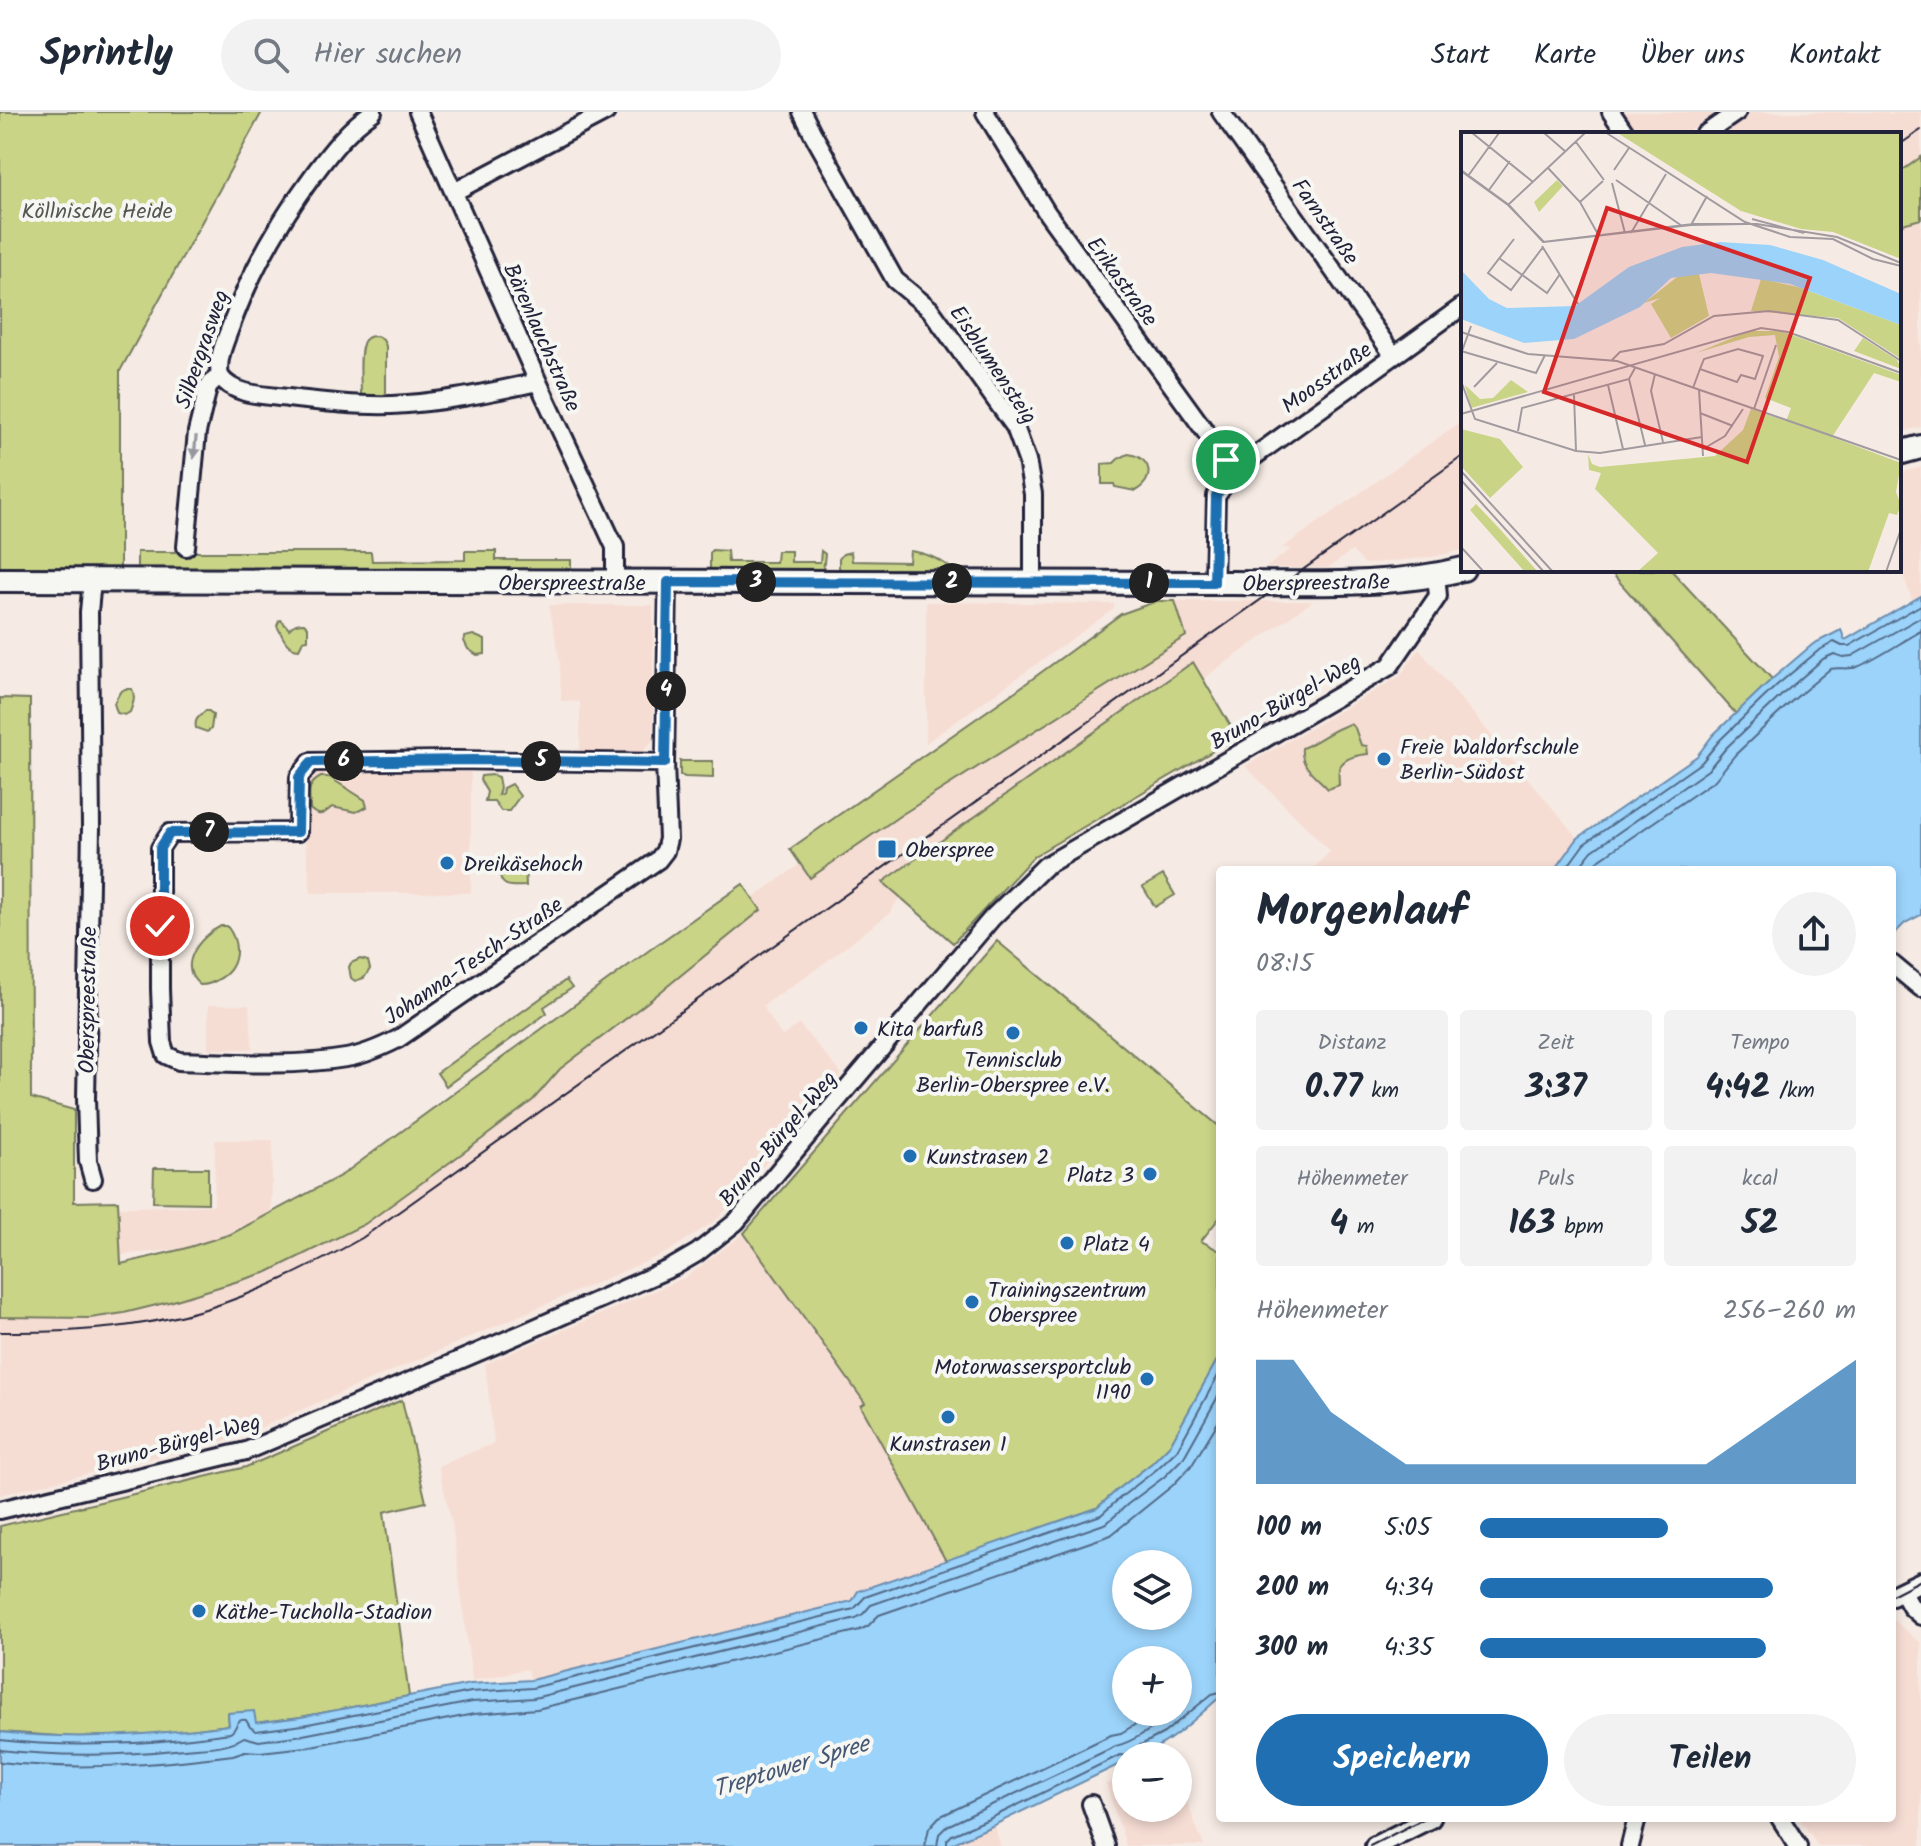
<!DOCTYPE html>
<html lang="de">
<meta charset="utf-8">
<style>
:root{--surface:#fff;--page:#f2f2f3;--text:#1f2937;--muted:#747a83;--line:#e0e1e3;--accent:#1f6fb2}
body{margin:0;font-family:Kalam,sans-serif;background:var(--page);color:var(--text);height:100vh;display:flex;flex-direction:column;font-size:30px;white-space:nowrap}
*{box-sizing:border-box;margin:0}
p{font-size:26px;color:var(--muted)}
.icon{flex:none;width:44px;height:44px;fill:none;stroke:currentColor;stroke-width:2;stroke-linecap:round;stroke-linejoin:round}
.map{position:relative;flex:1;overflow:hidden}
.drawer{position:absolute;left:1216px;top:754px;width:680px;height:956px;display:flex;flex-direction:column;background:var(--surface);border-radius:8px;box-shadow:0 4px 12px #0003}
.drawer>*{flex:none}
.buttons{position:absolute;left:1112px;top:1438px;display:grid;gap:16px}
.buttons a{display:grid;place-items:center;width:80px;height:80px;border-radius:50%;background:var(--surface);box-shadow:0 4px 12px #0003;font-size:40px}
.pin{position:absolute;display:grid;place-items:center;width:68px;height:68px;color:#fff;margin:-34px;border:4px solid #fff;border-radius:50%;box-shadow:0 2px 8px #0007}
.km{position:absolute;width:40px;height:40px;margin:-20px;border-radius:50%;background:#222;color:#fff;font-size:22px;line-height:40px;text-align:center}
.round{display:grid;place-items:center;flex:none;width:84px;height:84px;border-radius:42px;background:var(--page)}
.headline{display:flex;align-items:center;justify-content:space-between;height:136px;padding:0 40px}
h1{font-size:44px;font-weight:700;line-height:60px}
.stats{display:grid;grid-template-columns:repeat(3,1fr);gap:12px;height:136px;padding:8px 40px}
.stats div{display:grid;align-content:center;border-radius:8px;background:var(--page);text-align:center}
.stats b{font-size:34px;font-weight:700}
.stats small{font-size:22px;font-weight:400}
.stats p{font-size:22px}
.chart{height:224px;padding:16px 40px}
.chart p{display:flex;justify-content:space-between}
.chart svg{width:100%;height:144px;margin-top:8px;fill:var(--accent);opacity:.7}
.cta{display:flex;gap:16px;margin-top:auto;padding:16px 40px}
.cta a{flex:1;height:92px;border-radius:48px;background:var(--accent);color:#fff;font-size:32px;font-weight:700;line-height:92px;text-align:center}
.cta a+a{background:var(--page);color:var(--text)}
ul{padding:0 40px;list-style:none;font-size:26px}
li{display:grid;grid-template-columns:128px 96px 1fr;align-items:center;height:60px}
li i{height:20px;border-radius:10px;background:var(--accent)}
header{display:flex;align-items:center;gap:48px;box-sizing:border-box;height:112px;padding:0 40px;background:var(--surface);border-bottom:2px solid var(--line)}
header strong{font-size:38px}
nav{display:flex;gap:44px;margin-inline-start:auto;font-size:28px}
.search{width:560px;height:72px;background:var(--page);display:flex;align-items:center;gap:20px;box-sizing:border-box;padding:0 28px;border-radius:44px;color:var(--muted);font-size:30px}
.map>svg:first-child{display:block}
</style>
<header>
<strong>Sprintly</strong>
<div class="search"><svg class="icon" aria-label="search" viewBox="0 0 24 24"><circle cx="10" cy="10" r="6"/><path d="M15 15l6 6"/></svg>Hier suchen</div>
<nav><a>Start</a><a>Karte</a><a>Über uns</a><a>Kontakt</a></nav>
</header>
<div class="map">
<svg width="1921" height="1734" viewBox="0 0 1921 1734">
<rect width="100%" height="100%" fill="#f6ebe4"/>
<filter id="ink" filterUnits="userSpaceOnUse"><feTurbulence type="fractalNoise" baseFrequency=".0125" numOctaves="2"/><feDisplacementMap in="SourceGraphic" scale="16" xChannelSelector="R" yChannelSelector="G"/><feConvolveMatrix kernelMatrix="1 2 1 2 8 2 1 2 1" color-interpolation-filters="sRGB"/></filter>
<g filter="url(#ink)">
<!-- built -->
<path fill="#f6ddd4" d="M1623 0H1717L1685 22H1638Z
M1747 0H1887L1890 3 1895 0H1921V315L1899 321V22H1715Z
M1463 308V438L1433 445 1365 452 1352 439 1328 456H1265L1291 437 1282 436Z
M1921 355V484L1912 488 1899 452V361Z
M1175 489H1313L1203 567 1193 550 883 769 899 786 890 801 822 853 763 894 782 924 799 912 842 962 718 1107 668 1140 236 1326 0 1383V1205L90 1206 124 1201 173 1189 533 988 560 957 653 886 761 798 753 786 800 752 811 766 901 703 1185 524Z
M926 490 1114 492V497L926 631Z
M549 493H653V628L641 642 580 641V590L561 589 560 551Z
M1419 537 1578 726 1555 758H1312L1330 739 1245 654 1400 564Z
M312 660H471V781H311L305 729V669Z
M208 893H249L253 937H208Z
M215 1028H273L271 1103 231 1122 182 1137 119 1143 117 1095 214 1093Z
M744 1121 866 1291 862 1294 946 1449 858 1479 852 1489 531 1568 527 1557 472 1569 452 1412 438 1354 494 1331 485 1252 686 1165Z
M1892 1507 1921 1531V1734H1818L1799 1706H1892Z
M1126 1663V1696H1178V1666L1204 1734H1126L1106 1672Z
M994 1713 1001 1734H947Z"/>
<!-- green -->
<path fill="#c9d487" stroke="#767b61" stroke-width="2" d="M0 0H262L120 259V458L0 456Z
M1921 45V107L1899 113V61Z
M377 224 383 228 386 234V281L383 285H365L361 282C361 271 358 236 365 228 369 224 372 224 377 224Z
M1128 342C1152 345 1156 368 1135 379L1115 375 1114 372H1102V352L1114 351 1118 347Z
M712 438 727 439 728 450H776L777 439H791V450H820L821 439 825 442 823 460 710 459V441Z
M465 439H496V448H571V461L137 459V440H371L372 449 465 448Z
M910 439C927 441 940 447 953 458L950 465 842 461 839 455V447L843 442 851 440 852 449 909 450Z
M1609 458H1671L1772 567 1736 602Z
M1157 489H1175L1186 524 901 703 810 766 790 737 1017 578 1121 502Z
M281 508 289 517C294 512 297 511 304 511L308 515V528L303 529 299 537C285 536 283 524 277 514L279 509Z
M473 523 485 528V542L477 543 468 537 464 529 465 525Z
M1193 550 1237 625 1034 744 953 831 883 770Z
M125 577H132C136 585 133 592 130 600L125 603 117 601 114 591 120 580Z
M0 586 30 587 31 986 74 998V1090L118 1089 121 1152 183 1137 231 1122 342 1063 655 834 743 772 761 798 653 886 560 957 533 988 482 1027 365 1112 268 1160 173 1189 124 1201 90 1206 0 1205Z
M205 599H209L213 603 211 617 207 620 196 616C194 607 199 605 205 599Z
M1350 612 1355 616 1361 633 1367 634 1368 642C1358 643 1341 646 1339 658 1338 663 1339 668 1339 673L1328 677C1317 664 1300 656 1302 636 1320 629 1330 618 1350 612Z
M680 649H713V666L685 665 680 663Z
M492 663 498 665 500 676 498 683 502 682 503 676 511 672 520 684 509 699H501L494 689H485L487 680 480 668 481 664Z
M321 665H329L351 679 365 688 367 695 356 700 332 695C324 702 319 706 310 697 310 682 305 673 321 665Z
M515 751 525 752 526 774C509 775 498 776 500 755Z
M1163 763 1175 783 1155 795 1143 775Z
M221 814H227C241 832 239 856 219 867 212 871 208 873 200 873 176 854 200 824 221 814Z
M997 829 1220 1015V1105L1201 1129 1220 1139V1243L1170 1333 1152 1351 1116 1379 1097 1396 946 1449 861 1294 865 1291 744 1121Z
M360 847 368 849 370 857 364 866 355 869 351 866 349 855 351 851Z
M566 868 572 876 544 895 547 901 446 974 437 961Z
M154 1056H208V1091L153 1090Z
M402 1288 426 1390 384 1400 409 1584 301 1605 256 1611 228 1601 229 1613 151 1623 73 1625 0 1620V1414L246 1355Z"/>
<!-- water -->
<path fill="#9bd3fa" stroke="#6b8cae" stroke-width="2" fill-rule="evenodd" d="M1921 484V803L1905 811 1892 824V758H1555L1578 726 1697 644 1713 623 1772 567 1813 532 1841 518 1845 528Z
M1220 1243V1585C1195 1606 1160 1644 1126 1644V1649L994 1713 947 1734H0V1620C79 1629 150 1623 229 1613L228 1601 254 1599 256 1611 301 1605 470 1572 531 1568 852 1489 858 1479 1097 1396 1116 1379 1152 1351 1170 1333ZM1178 1452V1504H1126V1452ZM1126 1548H1178V1600H1126Z"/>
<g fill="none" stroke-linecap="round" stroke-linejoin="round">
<!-- shore -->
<path stroke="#526987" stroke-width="2" d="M1565 758 1584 732 1702 650 1719 629 1777 573 1818 539 1834 530 1842 534H1849L1921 493
M1577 758 1592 739 1708 658 1726 636 1784 581 1823 547 1834 542 1843 545 1852 544 1921 505
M1592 758 1600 747 1715 668 1735 643 1792 589 1830 557C1839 555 1848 558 1857 555 1878 547 1901 530 1921 519
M0 1628C77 1637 154 1632 230 1621 238 1617 235 1606 246 1608L250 1615 256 1619 303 1613 471 1580 532 1576 854 1497 865 1485 1101 1403 1121 1385 1157 1357 1177 1338 1220 1260
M0 1638C61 1645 123 1644 184 1637 204 1635 227 1636 244 1625L259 1629 303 1623 472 1590 534 1586 856 1506 863 1502 871 1493 1107 1411 1128 1392 1164 1365 1184 1345 1220 1281
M1134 1644 1139 1634 1164 1621 1212 1582 1220 1580
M0 1650C78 1659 155 1653 233 1643L245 1639 260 1640 306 1635 474 1602 537 1597 860 1518 868 1514 879 1503 1111 1423 1172 1374 1192 1353 1220 1307
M925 1734 929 1716 939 1705 1111 1623 1121 1621 1156 1600
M937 1734 939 1722 947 1714 1116 1634C1133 1630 1160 1612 1174 1600
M947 1734V1728L952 1723 991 1706 1120 1643 1129 1644"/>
<defs>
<path id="minor" d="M418 0 538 270 615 435V470
M802 0 813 22 895 168 930 197 1015 315 1027 348 1033 382V471
M985 0 1047 101 1234 359
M1221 0 1394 244
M1611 0 1626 22
M1705 22 1737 0
M454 80 606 0
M220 264C233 284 266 283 288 286 323 290 357 294 392 293 442 291 490 280 538 270
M220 264C216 248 226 227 232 211 252 157 280 108 314 62 331 39 349 16 373 0
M186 435 197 320 208 276 212 270 220 264
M92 468 89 500 91 716 86 987 88 1049 93 1067
M1214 471 1216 384 1234 359 1463 194
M665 651 668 727 665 739 658 748 398 927C382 935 365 943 346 946 292 955 234 951 179 949L166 943 162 930 160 877V736L170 721 298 720 299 665 311 650 454 648 665 651 668 470
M1892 852 1921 876
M0 1398 246 1339 523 1221 673 1155 697 1141 736 1110 835 991 992 806 1045 754 1390 554 1438 484 1436 463
M1902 1479 1911 1495 1921 1504
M1091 1692 1106 1734
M1780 1706 1798 1734
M1630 1734 1637 1706"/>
<path id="tertiary" d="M1892 1484 1921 1470
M1375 1734 1431 1706"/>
<path id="secondary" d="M1899 341 1921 335
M0 468 1214 471C1297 470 1382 477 1463 457"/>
</defs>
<!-- minor casing -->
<use href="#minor" stroke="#22223b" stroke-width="22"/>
<!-- tertiary casing -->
<use href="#tertiary" stroke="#22223b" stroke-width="24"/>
<!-- secondary casing -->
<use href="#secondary" stroke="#22223b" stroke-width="28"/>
<!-- minor -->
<use href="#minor" stroke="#f6f6f2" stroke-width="16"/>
<!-- tertiary -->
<use href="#tertiary" stroke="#f6f6f2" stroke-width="18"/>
<!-- secondary -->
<use href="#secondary" stroke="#f6f6f2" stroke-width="22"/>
<!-- tram -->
<path stroke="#22223b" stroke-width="2" d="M1899 33 1921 18
M0 1220C75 1221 153 1216 224 1191 272 1174 318 1151 362 1126L1463 344
M1892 1483 1921 1468
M1370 1734 1425 1706"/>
</g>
<!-- one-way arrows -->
<defs><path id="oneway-solid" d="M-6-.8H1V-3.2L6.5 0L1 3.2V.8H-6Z" transform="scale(2)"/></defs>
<use fill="#9797a0" href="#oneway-solid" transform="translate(195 335) rotate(96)"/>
</g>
<g fill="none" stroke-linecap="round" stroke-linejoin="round" filter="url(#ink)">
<defs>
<path id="route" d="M160 814V736L170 721 298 720 299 665 311 650 474 648 665 651 668 470 1214 471 1216 384 1234 359 1226 348"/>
</defs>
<!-- route casing -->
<use href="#route" stroke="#fff" stroke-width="16"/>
<!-- route -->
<use href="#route" stroke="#1f6fb2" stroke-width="10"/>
</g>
<!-- markers -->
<g fill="#1f6fb2" stroke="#f6f6f2" stroke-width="3">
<circle cx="1384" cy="647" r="8"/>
<rect x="877" y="727" width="20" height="20" rx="4"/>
<circle cx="447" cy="751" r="8"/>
<circle cx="861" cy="916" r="8"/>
<circle cx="1013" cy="921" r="8"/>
<circle cx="910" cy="1044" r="8"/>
<circle cx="1150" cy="1062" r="8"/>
<circle cx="1067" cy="1131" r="8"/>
<circle cx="972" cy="1190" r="8"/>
<circle cx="1147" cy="1267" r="8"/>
<circle cx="948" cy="1305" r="8"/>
<circle cx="199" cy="1499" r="8"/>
</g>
<g text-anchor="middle" stroke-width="8" stroke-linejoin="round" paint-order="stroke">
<!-- park labels -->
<g font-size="22" fill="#545752" stroke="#f6f6f2">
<text x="97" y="106">Köllnische Heide</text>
</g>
<!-- street labels -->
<g font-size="22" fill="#22223b" stroke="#f6f6f2">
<text transform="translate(1326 109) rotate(55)" y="8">Farnstraße</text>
<text transform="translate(1123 169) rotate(54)" y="8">Erikastraße</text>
<text transform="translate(543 225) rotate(66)" y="8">Bärenlauchstraße</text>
<text transform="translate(201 237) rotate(-71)" y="8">Silbergrasweg</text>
<text transform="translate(994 252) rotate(56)" y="8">Eisblumensteig</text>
<text transform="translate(1326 265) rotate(-36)" y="8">Moosstraße</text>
<text x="572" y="478">Oberspreestraße</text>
<text transform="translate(1316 470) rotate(-1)" y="8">Oberspreestraße</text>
<text transform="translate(1285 589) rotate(-30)" y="8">Bruno-Bürgel-Weg</text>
<text transform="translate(473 848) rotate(-34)" y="8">Johanna-Tesch-Straße</text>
<text transform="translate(87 888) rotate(-89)" y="8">Oberspreestraße</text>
<text transform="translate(777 1026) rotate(-50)" y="8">Bruno-Bürgel-Weg</text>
<text transform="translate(178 1330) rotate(-15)" y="8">Bruno-Bürgel-Weg</text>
</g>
<!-- poi labels -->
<g font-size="22" fill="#22223b" stroke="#f6f6f2" text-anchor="start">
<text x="1400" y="642">Freie Waldorfschule<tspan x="1400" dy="25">Berlin-Südost</tspan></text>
<text x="905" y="745">Oberspree</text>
<text x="463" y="759">Dreikäsehoch</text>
<text x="877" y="924">Kita barfuß</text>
<text x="1013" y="955" text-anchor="middle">Tennisclub<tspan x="1013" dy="25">Berlin-Oberspree e.V.</tspan></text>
<text x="926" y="1052">Kunstrasen 2</text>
<text x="1134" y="1070" text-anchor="end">Platz 3</text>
<text x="1083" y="1139">Platz 4</text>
<text x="988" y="1185">Trainingszentrum<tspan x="988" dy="25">Oberspree</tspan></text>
<text x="1131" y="1262" text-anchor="end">Motorwassersportclub<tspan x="1131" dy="25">1190</tspan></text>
<text x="948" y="1339" text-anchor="middle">Kunstrasen 1</text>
<text x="215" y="1507">Käthe-Tucholla-Stadion</text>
</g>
<!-- water labels -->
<g font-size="24" font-style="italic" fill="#465774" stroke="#f6f6f2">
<text transform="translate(791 1654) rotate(-17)" y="8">Treptower Spree</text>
</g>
</g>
<!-- overview -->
<g transform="translate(1461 20)">
<rect width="440" height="440" fill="#f6ebe4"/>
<path d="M155 0H440V127L372 100 340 97 280 79ZM96 48 102 54 78 80 73 70ZM220 142H238L248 184 210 206 190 172 199 166 183 171ZM300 147 337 155 440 193V227L377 186 290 179ZM288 199H320L440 243V250L413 241 371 305 440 331 435 360 440 373 436 383 428 381 407 440H176L197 421 134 357 140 341 128 338 127 322 131 332 139 335 254 324 282 298 290 277 325 289 330 276 304 266 318 225 314 203 288 205 235 221ZM402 206 436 228 440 237 393 219ZM50 248 67 260 10 276 4 253 19 267 32 266ZM0 297 39 307 62 335 29 366 0 334ZM15 372 37 395 77 440H64L31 403 9 378Z" fill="#c9d487"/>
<path d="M259 110 309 113 362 128 440 162V193L329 152 250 141 210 146 179 175 113 207 63 211 0 187V138L28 167 46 176 114 174 168 135 221 115Z" fill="#9bd3fa"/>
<path fill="none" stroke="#a19ba0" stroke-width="2" d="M10 0 72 50M82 0 105 20M144 0 284 90 329 105 372 107 412 127 440 134M115 10 143 48M87 36 119 70 138 104M0 38 48 73 82 110 232 92H296L376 105 440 131M153 38 168 16M0 39 47 73 83 110 230 93 284 92M7 44 38 1M155 48 221 94M151 51 164 101M28 58 49 29M119 70 142 49M47 73 125 0M291 87 343 101M230 93 246 64M170 101 205 42M53 107 27 141 50 158 82 115M81 114 117 172M38 126 86 161 99 142M0 200 67 222 156 229 440 328M0 219 75 241 84 223M0 222 10 194M151 228 159 220 203 212 253 184 308 179 377 188 440 229M194 242 190 259 202 310M168 247 184 313M0 249 14 287 115 319 139 321 241 305M147 253 162 317M13 255 36 231M232 256 239 237 276 250 280 243 294 247 302 224 277 217 243 227 239 237M238 258 242 324M113 263 115 319M293 277 315 213M239 281 272 294M0 282 300 196 327 200 440 241M57 299 61 276 168 247 174 236M242 317 264 304 282 277M0 339 92 440M0 348 83 440M0 415 23 440M425 440 440 397"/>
<path fill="#d62828" fill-opacity="0.15" stroke="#d62828" stroke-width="4" d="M146 76 349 146 286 330 83 260Z"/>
<rect width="440" height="440" fill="none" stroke="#22223b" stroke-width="4"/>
</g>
</svg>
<div class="buttons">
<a><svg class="icon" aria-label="layers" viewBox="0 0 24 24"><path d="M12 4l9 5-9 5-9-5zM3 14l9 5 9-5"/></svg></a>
<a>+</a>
<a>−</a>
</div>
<div class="pin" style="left:1226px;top:348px;background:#1e9e55"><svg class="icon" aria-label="arrive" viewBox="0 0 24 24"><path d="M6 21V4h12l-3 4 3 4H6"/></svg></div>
<div class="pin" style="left:160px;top:814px;background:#d93025"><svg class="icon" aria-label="check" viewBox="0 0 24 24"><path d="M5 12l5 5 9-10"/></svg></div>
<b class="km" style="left:1149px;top:471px">1</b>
<b class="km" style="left:952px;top:471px">2</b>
<b class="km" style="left:756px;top:470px">3</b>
<b class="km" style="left:666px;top:579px">4</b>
<b class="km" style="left:541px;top:649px">5</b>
<b class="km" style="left:344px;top:649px">6</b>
<b class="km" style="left:209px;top:720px">7</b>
<section class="drawer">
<div class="headline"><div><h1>Morgenlauf</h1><p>08:15</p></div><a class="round"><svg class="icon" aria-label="share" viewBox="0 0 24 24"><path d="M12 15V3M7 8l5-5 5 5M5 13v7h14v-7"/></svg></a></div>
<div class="stats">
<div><p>Distanz</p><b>0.77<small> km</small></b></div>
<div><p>Zeit</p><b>3:37</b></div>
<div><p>Tempo</p><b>4:42<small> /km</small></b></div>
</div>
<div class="stats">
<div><p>Höhenmeter</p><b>4<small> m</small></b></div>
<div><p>Puls</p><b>163<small> bpm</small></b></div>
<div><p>kcal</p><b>52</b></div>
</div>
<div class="chart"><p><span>Höhenmeter</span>256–260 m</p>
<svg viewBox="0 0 160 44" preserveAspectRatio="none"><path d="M0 44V6L10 6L20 22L30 30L40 38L50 38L60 38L70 38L80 38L90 38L100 38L110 38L120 38L130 30L140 22L150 14L160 6V44z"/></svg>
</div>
<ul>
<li><b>100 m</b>5:05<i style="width:50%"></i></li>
<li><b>200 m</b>4:34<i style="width:78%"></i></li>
<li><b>300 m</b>4:35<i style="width:76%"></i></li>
</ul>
<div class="cta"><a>Speichern</a><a>Teilen</a></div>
</section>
</div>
